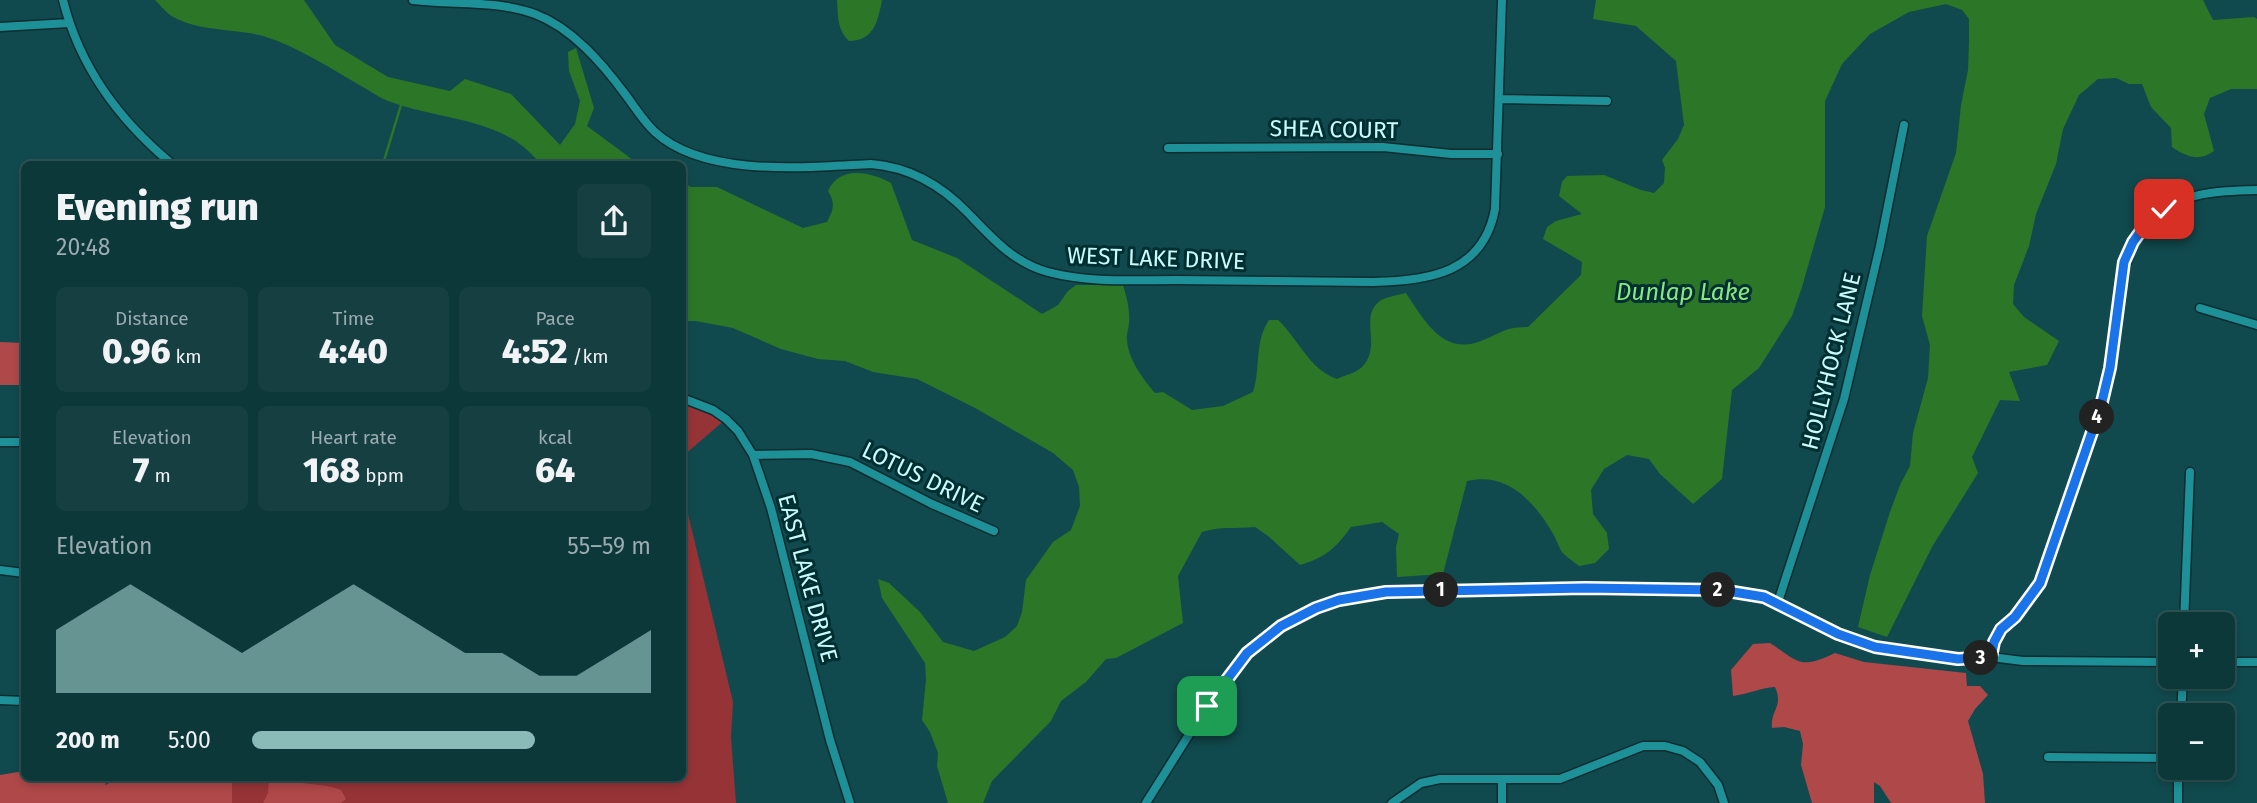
<!DOCTYPE html>
<meta charset="utf-8">
<style>
:root{--surface:#0d383a;--page:#163f42;--text:#f1f3f6;--muted:#9aacaf;--line:#2d5254;--accent:#8bbbb9}
body{margin:0;font-family:"Fira Sans",sans-serif;background:var(--page);color:var(--text);height:100vh;display:flex;flex-direction:column;font-size:26px;white-space:nowrap}
*{box-sizing:border-box;margin:0}
p{font-size:23px;color:var(--muted)}
.icon{flex:none;width:38px;height:38px;fill:none;stroke:currentColor;stroke-width:2;stroke-linecap:round;stroke-linejoin:round}
.map{position:relative;flex:1;overflow:hidden}
.details{position:absolute;left:21px;top:161px;width:665px;height:620px;display:flex;flex-direction:column;background:var(--surface);border-radius:10px;box-shadow:0 4px 10px #0003,0 0 0 2px var(--line)}
.details>*{flex:none}
.fabs{position:absolute;left:2158px;top:612px;display:grid;gap:14px}
.fabs a{display:grid;place-items:center;width:77px;height:77px;border-radius:10px;background:var(--surface);box-shadow:0 4px 10px #0003,0 0 0 2px var(--line);font-size:35px}
.pin{position:absolute;display:grid;place-items:center;width:60px;height:60px;color:#fff;margin:-30px;border-radius:14px;box-shadow:0 4px 10px #0006}
.km{position:absolute;width:35px;height:35px;margin:-18px;border-radius:50%;background:#222;color:#fff;font-size:19px;line-height:35px;text-align:center}
.round{display:grid;place-items:center;flex:none;width:74px;height:74px;border-radius:10px;background:var(--page)}
.overview{display:flex;align-items:center;justify-content:space-between;height:119px;padding:0 35px}
h1{font-size:38px;font-weight:800;line-height:52px}
.figures{display:grid;grid-template-columns:repeat(3,1fr);gap:10px;height:119px;padding:7px 35px}
.figures div{display:grid;align-content:center;border-radius:10px;background:var(--page);text-align:center}
.figures b{font-size:35px;font-weight:800}
.figures small{font-size:19px;font-weight:400}
.figures p{font-size:19px}
.chart{height:196px;padding:14px 35px}
.chart p{display:flex;justify-content:space-between}
.chart svg{width:100%;height:126px;margin-top:7px;fill:var(--accent);opacity:.7}
ul{padding:0 35px;list-style:none;font-size:23px}
li{display:grid;grid-template-columns:112px 84px 1fr;align-items:center;height:52px}
li i{height:18px;border-radius:9px;background:var(--accent)}
.map>svg:first-child{display:block}
</style>
<div class="map">
<svg width="2257" height="803" viewBox="0 0 2257 803">
<rect width="100%" height="100%" fill="#114a4e"/>
<!-- green -->
<path fill="#963336" d="M683 398 726 419 683 456Z
M683 493 733 702 731 737 736 803H219L223 777H682Z"/>
<!-- forest -->
<path fill="#af4849" d="M0 342 24 343V385H0Z
M1770 643C1799 662 1800 670 1835 653L1864 662 1966 673 1967 686H1980L1988 695 1975 709 1968 721 1983 774 1985 803H1891L1880 786 1874 782V803H1812L1801 765 1803 744 1800 731 1784 727 1772 728C1770 710 1784 707 1775 687 1760 688 1748 694 1733 696L1731 670 1753 644Z
M24 771V777H109L105 785 122 777H232V803H0V775Z
M269 777C282 777 290 781 302 783 316 785 328 785 341 790L346 799 341 803H263L268 793Z"/>
<!-- water -->
<path fill="#2c7627" d="M155 0H304L335 45 388 77 450 91 465 79 511 94 560 145 575 124 580 101 569 71 568 52 576 48 594 108 587 126 633 160 655 164H540C505 117 442 121 391 102 381 99 372 92 363 87 331 69 299 47 263 36 233 28 196 32 170 15 165 11 160 5 155 0Z
M837 0H882C878 21 874 41 849 41 837 29 838 16 837 0Z
M1596 0H2203L2213 20 2254 17 2257 19V89H2231L2210 98 2204 114 2214 151C2199 162 2187 157 2172 147L2171 128 2151 107 2142 84H2129L2116 78 2098 79 2079 95 2063 129 2056 164 2036 214 2029 246 2014 285 2013 304 2024 317 2059 341 2047 365 2009 372 2020 401 2000 400 1972 457 1978 473 1932 547 1887 637 1858 627 1870 575 1890 512 1900 485 1910 466 1913 433 1928 378 1930 345 1922 316 1927 236 1956 153 1961 105 1968 70 1969 42V19L1962 10 1946 4 1909 12 1870 34 1842 64 1825 101V207L1802 287 1792 316 1759 368 1732 390 1722 479 1693 504 1660 474 1649 459 1627 455 1604 469 1591 490 1593 514 1607 533 1609 549 1595 563 1579 566C1573 561 1566 557 1562 552 1558 546 1556 538 1552 532 1533 500 1507 472 1467 481L1443 574 1397 577 1396 547 1399 534 1382 522 1351 527C1335 549 1326 557 1300 565L1268 536 1255 527C1235 529 1221 526 1202 532L1178 576 1183 623 1116 658 1106 659 1086 682 1061 701 1051 721 992 781 983 803H948L937 766 938 753 930 732 922 720 926 679 925 663 882 598 878 579 889 583 920 612 943 642 974 651 1005 637 1017 626 1022 612 1026 580 1053 542 1071 530 1080 506 1079 487 1073 470 1053 453 977 409 917 379 873 372 845 361 818 359 781 349 733 328 696 321H683V182L691 187H717L803 228 827 222C833 210 836 204 828 191 840 165 870 172 891 183L912 240 957 258 1042 314 1058 305 1068 291 1076 285H1123C1127 298 1130 310 1129 323 1129 329 1126 334 1127 340 1128 359 1143 379 1155 393L1163 392 1192 410 1223 406 1253 392C1261 368 1254 342 1269 320H1278C1299 340 1309 369 1337 379 1345 375 1356 373 1362 367 1383 345 1358 317 1380 301 1386 297 1398 295 1406 293 1424 320 1443 356 1481 341 1502 333 1504 327 1528 327L1581 275 1582 262 1543 239 1547 227 1556 221 1582 214 1559 196 1562 182 1567 176 1604 175 1641 190 1654 193 1664 183 1665 168 1662 160 1678 139 1684 125 1676 61 1636 26 1593 19Z"/>
<g fill="none" stroke-linecap="round" stroke-linejoin="round">
<!-- stream -->
<path stroke="#2c7627" stroke-width="2.5" d="M383 164 401 105"/>
<defs>
<path id="minor" d="M63 0C80 68 119 120 172 164
M413 0C453 5 497 0 535 14 572 28 602 63 625 94 635 107 643 121 655 132 705 178 808 167 871 164 909 167 942 186 968 213 992 238 1014 263 1048 272 1089 283 1135 280 1176 280 1242 281 1307 281 1373 282 1429 281 1483 273 1495 209L1502 0
M0 27 69 23
M1500 99 1607 101
M1168 148 1383 147 1451 154H1498
M2200 308 2257 325
M682 398 713 410 726 419 738 431 753 455 771 508 830 740 850 803
M0 442H24
M753 455 811 454 850 462 932 504 994 531
M0 570 24 573
M1778 602 1844 399 1880 246 1904 125
M2184 625 2190 472
M1991 657 2023 661 2170 662
M2222 662H2257
M0 700 24 701
M2181 716 2183 677
M2048 757 2170 758
M2178 768V803
M1502 779V803
M1146 803 1207 706 1247 653 1263 639 1297 617 1339 600 1362 595 1386 592 1476 589 1721 590 1764 597 1838 634 1875 647 1958 659 1991 657C1998 622 2025 613 2040 582 2052 557 2060 529 2069 502 2080 470 2092 438 2101 406 2115 355 2112 265 2145 226 2175 192 2215 191 2257 190
M1392 803 1421 783 1440 779H1560L1643 746H1665L1683 751 1700 762 1718 785 1724 803"/>
</defs>
<!-- minor casing -->
<use href="#minor" stroke="#0c2d30" stroke-width="11"/>
<!-- minor -->
<use href="#minor" stroke="#1e9098" stroke-width="8"/>
</g>
<g fill="none" stroke-linecap="round" stroke-linejoin="round">
<defs>
<path id="route" d="M1207 706 1247 653 1281 626 1316 608 1339 600 1386 592 1585 588 1721 590 1764 597 1838 634 1875 647 1958 659 1991 657 1994 642 2001 629 2015 617 2040 583 2101 406 2110 368 2124 262 2133 242 2143 228 2164 209"/>
</defs>
<!-- route casing -->
<use href="#route" stroke="#fff" stroke-width="14"/>
<!-- route -->
<use href="#route" stroke="#1a73e8" stroke-width="9"/>
</g>
<g text-anchor="middle" stroke-width="6" stroke-linejoin="round" paint-order="stroke">
<!-- street labels -->
<g font-size="23" fill="#cbfafd" stroke="#002f32">
<text transform="translate(1334 129) rotate(1)" y="8">SHEA COURT</text>
<text transform="translate(1156 258) rotate(2)" y="8">WEST LAKE DRIVE</text>
<text transform="translate(1831 361) rotate(-76)" y="8">HOLLYHOCK LANE</text>
<text transform="translate(923 477) rotate(26)" y="8">LOTUS DRIVE</text>
<text transform="translate(808 578) rotate(75)" y="8">EAST LAKE DRIVE</text>
</g>
<!-- water labels -->
<g font-size="24" font-style="italic" fill="#89e780" stroke="#002f32">
<text x="1683" y="300">Dunlap Lake</text>
</g>
</g>
</svg>
<div class="fabs">
<a>+</a>
<a>−</a>
</div>
<div class="pin" style="left:1207px;top:706px;background:#1e9e55"><svg class="icon" aria-label="arrive" viewBox="0 0 24 24"><path d="M6 21V4h12l-3 4 3 4H6"/></svg></div>
<div class="pin" style="left:2164px;top:209px;background:#d93025"><svg class="icon" aria-label="check" viewBox="0 0 24 24"><path d="M5 12l5 5 9-10"/></svg></div>
<b class="km" style="left:1441px;top:590px">1</b>
<b class="km" style="left:1718px;top:590px">2</b>
<b class="km" style="left:1981px;top:658px">3</b>
<b class="km" style="left:2097px;top:417px">4</b>
<section class="details">
<div class="overview"><div><h1>Evening run</h1><p>20:48</p></div><a class="round"><svg class="icon" aria-label="share" viewBox="0 0 24 24"><path d="M12 15V3M7 8l5-5 5 5M5 13v7h14v-7"/></svg></a></div>
<div class="figures">
<div><p>Distance</p><b>0.96<small> km</small></b></div>
<div><p>Time</p><b>4:40</b></div>
<div><p>Pace</p><b>4:52<small> /km</small></b></div>
</div>
<div class="figures">
<div><p>Elevation</p><b>7<small> m</small></b></div>
<div><p>Heart rate</p><b>168<small> bpm</small></b></div>
<div><p>kcal</p><b>64</b></div>
</div>
<div class="chart"><p><span>Elevation</span>55–59 m</p>
<svg viewBox="0 0 160 44" preserveAspectRatio="none"><path d="M0 44V22L10 14L20 6L30 14L40 22L50 30L60 22L70 14L80 6L90 14L100 22L110 30L120 30L130 38L140 38L150 30L160 22V44z"/></svg>
</div>
<ul>
<li><b>200 m</b>5:00<i style="width:71%"></i></li>
</ul>
</section>
</div>
